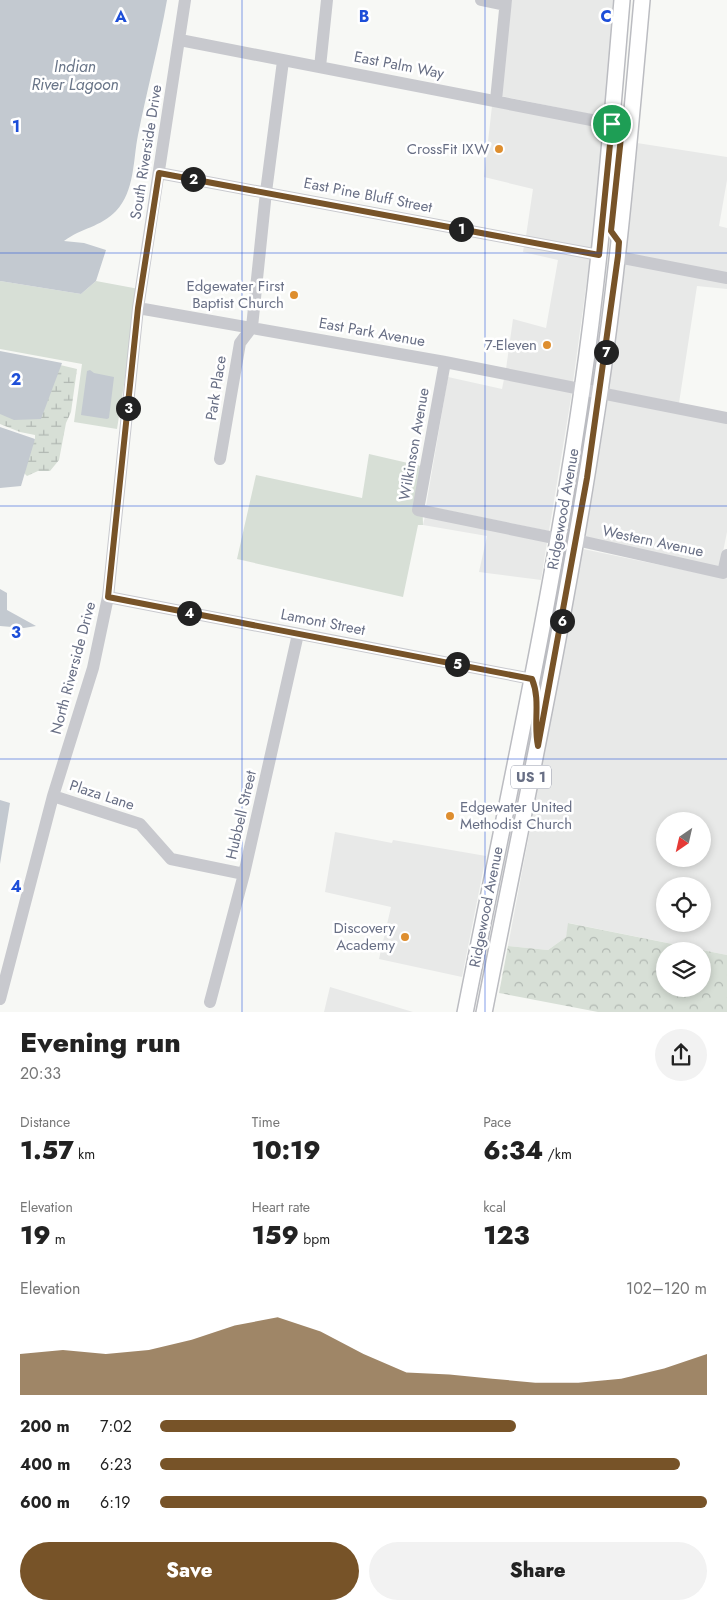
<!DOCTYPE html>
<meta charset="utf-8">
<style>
:root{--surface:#fff;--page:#f2f2f2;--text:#222;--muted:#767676;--accent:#775328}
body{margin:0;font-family:Jost,sans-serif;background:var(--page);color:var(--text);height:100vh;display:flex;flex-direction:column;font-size:19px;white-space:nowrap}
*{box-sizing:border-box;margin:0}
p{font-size:16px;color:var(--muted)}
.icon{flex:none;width:28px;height:28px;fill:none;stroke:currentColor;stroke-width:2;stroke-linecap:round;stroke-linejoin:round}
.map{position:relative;height:1012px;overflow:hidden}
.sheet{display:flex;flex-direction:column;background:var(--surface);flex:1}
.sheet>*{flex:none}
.needle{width:32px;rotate:214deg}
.tools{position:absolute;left:656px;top:812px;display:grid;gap:10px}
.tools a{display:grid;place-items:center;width:55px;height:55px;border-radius:50%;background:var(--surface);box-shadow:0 2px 8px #0003;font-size:25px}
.pin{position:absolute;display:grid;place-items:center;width:42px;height:42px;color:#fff;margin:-21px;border:2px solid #fff;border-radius:50%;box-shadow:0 1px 5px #0007}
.km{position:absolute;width:25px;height:25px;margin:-12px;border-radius:50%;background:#222;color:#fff;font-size:14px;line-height:25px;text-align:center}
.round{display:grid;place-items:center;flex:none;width:52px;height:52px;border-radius:26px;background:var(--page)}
.headline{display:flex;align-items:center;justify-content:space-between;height:85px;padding:0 20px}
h1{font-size:28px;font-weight:800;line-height:38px}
.figures{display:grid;grid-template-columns:repeat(3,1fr);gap:8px;height:85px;padding:5px 20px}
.figures div{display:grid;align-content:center}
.figures b{font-size:25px;font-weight:800}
.figures small{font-size:14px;font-weight:400}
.figures p{font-size:14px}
.chart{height:140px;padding:10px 20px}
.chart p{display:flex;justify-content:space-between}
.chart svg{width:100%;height:90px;margin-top:5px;fill:var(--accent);opacity:.7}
.button{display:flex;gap:10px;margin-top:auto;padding:10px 20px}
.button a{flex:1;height:58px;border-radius:30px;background:var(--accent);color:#fff;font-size:20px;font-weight:800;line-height:58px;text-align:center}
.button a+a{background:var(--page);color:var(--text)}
ul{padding:0 20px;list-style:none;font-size:16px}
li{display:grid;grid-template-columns:80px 60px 1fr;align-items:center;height:38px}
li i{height:12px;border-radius:6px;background:var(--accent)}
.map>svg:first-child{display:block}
</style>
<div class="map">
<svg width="727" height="1013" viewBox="0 0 727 1013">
<defs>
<pattern id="forest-crowns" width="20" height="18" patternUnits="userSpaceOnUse" patternTransform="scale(1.25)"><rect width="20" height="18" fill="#d7dfd6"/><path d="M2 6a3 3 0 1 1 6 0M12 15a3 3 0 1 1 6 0" fill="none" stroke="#b2b9b3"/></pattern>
<pattern id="wetland-marsh" width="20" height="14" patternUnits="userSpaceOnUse" patternTransform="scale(1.25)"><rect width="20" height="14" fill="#d7dfd6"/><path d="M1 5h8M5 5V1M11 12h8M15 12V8" fill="none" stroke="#b2b9b3"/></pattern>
</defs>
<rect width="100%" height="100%" fill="#f7f8f5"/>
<!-- built -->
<path fill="#e8e9e8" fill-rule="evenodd" d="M512 0H613L605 117 496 95Z
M492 106 604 127 599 199 592 248 526 236 533 189 484 177Z
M637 143 727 157V180L719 226 727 228V289L697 286 679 403 609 389Z
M524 246 590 258 573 382 506 369 513 319 546 328 558 260 523 252Z
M448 377 502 389 504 379 572 392 549 531 426 506Z
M608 399 727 423V532L720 567 585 539Z
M425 516 547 542 541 580 479 572 487 536 423 525Z
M583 549 718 577H727V955L569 923 566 937 548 950 508 946ZM665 821H702V859H665ZM665 886H702V924H665Z
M335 832 392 843 393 840 486 856 462 977 379 959 391 907 325 892Z
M330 987 413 1012H324Z"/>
<!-- green -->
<path fill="#d7dfd6" d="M0 281 81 294 96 281 139 289 117 429 74 422 82 364 0 349Z
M369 454 421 466 423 525H418L403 597 237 559 256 475 362 498Z"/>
<!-- forest -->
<path fill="url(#forest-crowns)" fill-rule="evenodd" d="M568 923 727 955V1012H598L499 993 508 946 548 950 566 937ZM665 951H702V989H665Z"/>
<!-- wetland -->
<path fill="url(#wetland-marsh)" d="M56 364 77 369 71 412 66 423 59 460 50 471H38L27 476 23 472 28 443 35 440V435L20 432 0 424V413Z"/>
<!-- water -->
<path fill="#c3c9d0" d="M0 0H167C159 45 147 90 138 135 133 160 135 191 116 211 101 227 81 228 64 241L84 243 106 250 96 281 81 294 0 281Z
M0 351 62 363 41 419 14 420 0 414Z
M90 370 94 373 114 377 109 418 107 419 81 415 87 371Z
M0 427 35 439 21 486 0 488Z
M0 589 7 593V610L36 626 24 628 0 626Z
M0 800 10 803 0 864Z"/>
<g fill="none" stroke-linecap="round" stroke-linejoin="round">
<defs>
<path id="major" d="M465 1013C506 805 552 599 582 390 601 260 611 130 622 0
M484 1013C522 819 564 626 594 430 617 288 629 144 642 0"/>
</defs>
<!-- major casing -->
<use href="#major" stroke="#bbbcc1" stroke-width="18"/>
<!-- minor -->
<path stroke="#c8c9ce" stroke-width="12" d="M481 0 505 5
M180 40 612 124
M320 67 327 0
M496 100 506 0
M159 173 599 255
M618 257 727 278
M138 308 445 362 727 418
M445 362 418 510 559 539
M220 459 240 343 252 327 266 192 283 61
M576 540 723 573 727 555
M108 597 532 679
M53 796 140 824 171 859 244 874
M0 999 53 796 93 668 108 597 138 308 185 0
M210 1002 244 874 298 634"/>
<!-- major -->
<use href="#major" stroke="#fff" stroke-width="15"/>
</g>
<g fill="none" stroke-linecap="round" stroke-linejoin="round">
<defs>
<path id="route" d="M612 124 621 137 611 231 619 242 618 256 587 478 538 746C533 723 541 701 532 679L108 597 138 308 159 173 599 255Z"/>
</defs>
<!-- route casing -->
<use href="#route" stroke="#fff" stroke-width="10"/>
<!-- route -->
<use href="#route" stroke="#775328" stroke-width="6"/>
</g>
<!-- grid -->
<path fill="none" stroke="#1d4ed8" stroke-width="1" stroke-opacity="0.55" d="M242 0V1013M485 0V1013M0 253H727M0 506H727M0 759H727"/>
<!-- markers -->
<g fill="#de8e2f" stroke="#fff" stroke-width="2">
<circle cx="499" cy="149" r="5"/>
<circle cx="294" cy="295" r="5"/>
<circle cx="547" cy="345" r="5"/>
<circle cx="450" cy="816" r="5"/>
<circle cx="405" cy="937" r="5"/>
</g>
<g text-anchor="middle" stroke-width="5" stroke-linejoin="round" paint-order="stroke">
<!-- shield labels -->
<rect fill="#fff" stroke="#959aaa" stroke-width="1" x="511" y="765.5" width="40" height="23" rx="4"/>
<g font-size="14" font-weight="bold" fill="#686f85">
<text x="531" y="782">US 1</text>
</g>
<!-- street labels -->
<g font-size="15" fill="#686f85" stroke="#fff">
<text transform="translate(399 65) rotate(11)" y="5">East Palm Way</text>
<text transform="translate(146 152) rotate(-81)" y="5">South Riverside Drive</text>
<text transform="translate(368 195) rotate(11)" y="5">East Pine Bluff Street</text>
<text transform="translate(372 332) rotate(10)" y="5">East Park Avenue</text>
<text transform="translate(216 388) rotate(-81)" y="5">Park Place</text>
<text transform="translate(414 444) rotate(-80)" y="5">Wilkinson Avenue</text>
<text transform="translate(563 509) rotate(-80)" y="5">Ridgewood Avenue</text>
<text transform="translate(653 541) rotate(12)" y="5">Western Avenue</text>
<text transform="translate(323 622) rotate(11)" y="5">Lamont Street</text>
<text transform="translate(73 668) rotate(-75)" y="5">North Riverside Drive</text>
<text transform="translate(102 795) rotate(18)" y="5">Plaza Lane</text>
<text transform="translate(241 815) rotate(-77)" y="5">Hubbell Street</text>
<text transform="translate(486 907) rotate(-79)" y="5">Ridgewood Avenue</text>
</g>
<!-- poi labels -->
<g font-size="15" fill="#686f85" stroke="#fff" text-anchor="end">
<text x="489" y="154">CrossFit IXW</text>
<text x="284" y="291">Edgewater First<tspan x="284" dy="17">Baptist Church</tspan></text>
<text x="537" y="350">7-Eleven</text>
<text x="460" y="812" text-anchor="start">Edgewater United<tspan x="460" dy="17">Methodist Church</tspan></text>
<text x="395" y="933">Discovery<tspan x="395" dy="17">Academy</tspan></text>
</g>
<!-- water labels -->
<g font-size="16" font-style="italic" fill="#697588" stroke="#fff">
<text x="75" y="72">Indian<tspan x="75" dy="18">River Lagoon</tspan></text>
</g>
</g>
<g font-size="16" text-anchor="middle" font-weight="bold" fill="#1d4ed8" stroke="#fff" stroke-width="5" stroke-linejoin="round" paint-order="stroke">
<text x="121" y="22">A</text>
<text x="364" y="22">B</text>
<text x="606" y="22">C</text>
<text x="16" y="132">1</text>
<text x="16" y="385">2</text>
<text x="16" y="638">3</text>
<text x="16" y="892">4</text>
</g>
</svg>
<div class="tools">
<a><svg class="needle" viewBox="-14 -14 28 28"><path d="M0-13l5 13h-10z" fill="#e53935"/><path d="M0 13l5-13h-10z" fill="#767676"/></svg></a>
<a><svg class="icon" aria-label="locate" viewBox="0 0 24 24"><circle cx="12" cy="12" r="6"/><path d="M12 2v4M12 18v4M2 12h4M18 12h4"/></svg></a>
<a><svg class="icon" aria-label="layers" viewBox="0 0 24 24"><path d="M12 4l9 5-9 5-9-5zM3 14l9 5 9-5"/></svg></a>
</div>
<div class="pin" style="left:612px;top:124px;background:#1e9e55"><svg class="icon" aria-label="arrive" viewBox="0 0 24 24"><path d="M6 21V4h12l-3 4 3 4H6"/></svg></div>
<b class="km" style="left:461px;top:229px">1</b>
<b class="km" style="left:193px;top:179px">2</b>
<b class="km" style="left:128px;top:408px">3</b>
<b class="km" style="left:189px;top:613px">4</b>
<b class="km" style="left:457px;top:664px">5</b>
<b class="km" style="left:562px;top:621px">6</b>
<b class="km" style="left:606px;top:352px">7</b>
</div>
<section class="sheet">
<div class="headline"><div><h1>Evening run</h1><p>20:33</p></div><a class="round"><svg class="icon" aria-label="share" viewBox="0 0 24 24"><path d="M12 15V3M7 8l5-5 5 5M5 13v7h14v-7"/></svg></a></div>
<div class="figures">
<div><p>Distance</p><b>1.57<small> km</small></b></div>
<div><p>Time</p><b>10:19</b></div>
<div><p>Pace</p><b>6:34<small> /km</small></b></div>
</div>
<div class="figures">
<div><p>Elevation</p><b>19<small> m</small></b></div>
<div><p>Heart rate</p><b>159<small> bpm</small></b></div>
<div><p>kcal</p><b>123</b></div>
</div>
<div class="chart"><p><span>Elevation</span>102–120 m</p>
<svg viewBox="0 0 160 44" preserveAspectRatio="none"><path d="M0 44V24L10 22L20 24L30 22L40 17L50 10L60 6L70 13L80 24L90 33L100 34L110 36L120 38L130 38L140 36L150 31L160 24V44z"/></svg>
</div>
<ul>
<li><b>200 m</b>7:02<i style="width:65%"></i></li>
<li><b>400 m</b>6:23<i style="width:95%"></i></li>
<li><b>600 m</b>6:19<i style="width:100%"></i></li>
</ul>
<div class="button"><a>Save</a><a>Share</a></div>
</section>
